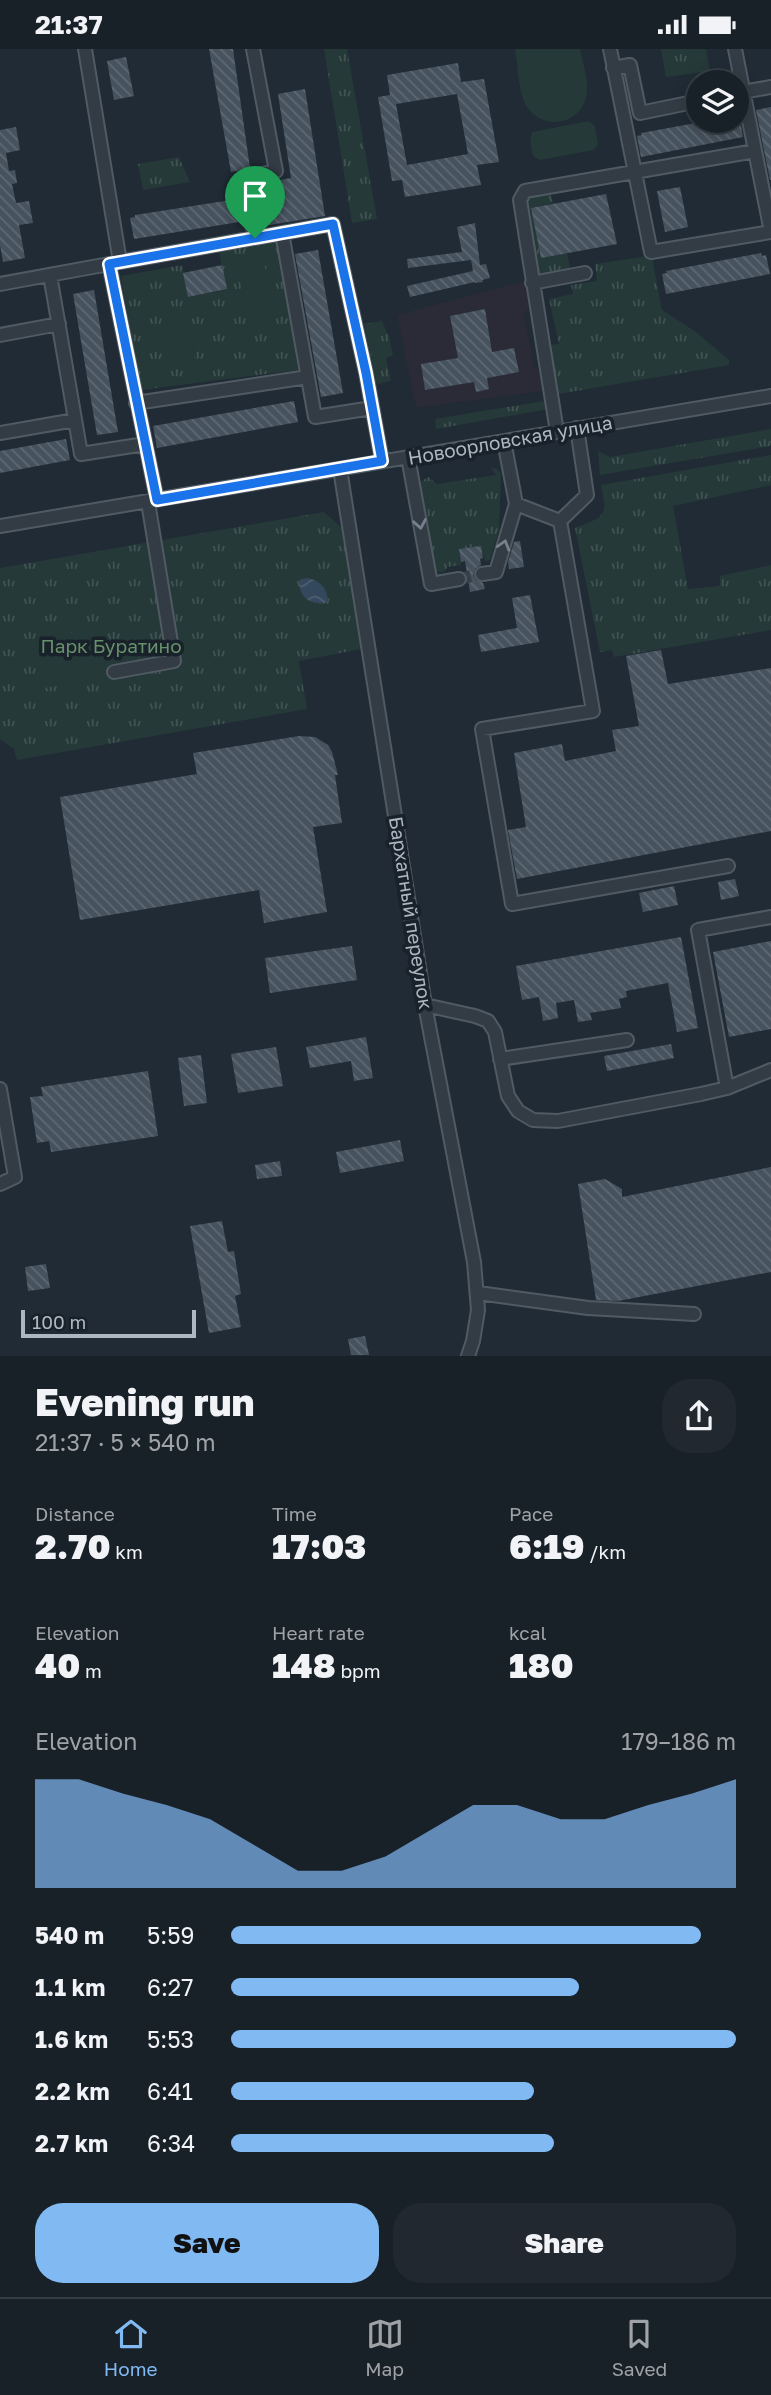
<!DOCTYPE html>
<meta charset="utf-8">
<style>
:root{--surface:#182028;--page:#212830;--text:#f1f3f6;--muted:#9fa3a8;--line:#363e45;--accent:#81b9f3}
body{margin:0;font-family:"Golos Text",sans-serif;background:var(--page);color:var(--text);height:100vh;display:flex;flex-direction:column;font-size:26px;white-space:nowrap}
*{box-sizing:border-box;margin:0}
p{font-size:23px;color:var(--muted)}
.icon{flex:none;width:38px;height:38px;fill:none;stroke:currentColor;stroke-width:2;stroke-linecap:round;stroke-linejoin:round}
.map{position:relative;height:1307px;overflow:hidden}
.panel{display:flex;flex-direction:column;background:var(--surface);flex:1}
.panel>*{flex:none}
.buttons{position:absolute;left:686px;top:21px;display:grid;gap:14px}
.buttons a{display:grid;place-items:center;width:63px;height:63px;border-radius:50%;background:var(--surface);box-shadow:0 4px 18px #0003,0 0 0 2px var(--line);font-size:35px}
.scale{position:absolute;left:21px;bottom:18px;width:175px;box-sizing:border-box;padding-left:7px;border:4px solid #adb7c2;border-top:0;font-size:19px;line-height:24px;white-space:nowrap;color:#adb7c2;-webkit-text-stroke:5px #19212a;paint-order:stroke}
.pin{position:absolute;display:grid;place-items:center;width:60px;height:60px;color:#fff;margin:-72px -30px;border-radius:50% 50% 50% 0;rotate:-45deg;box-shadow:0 0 7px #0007}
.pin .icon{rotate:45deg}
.round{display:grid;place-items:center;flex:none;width:74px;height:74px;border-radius:28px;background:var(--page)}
.overview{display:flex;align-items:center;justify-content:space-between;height:119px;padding:0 35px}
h1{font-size:38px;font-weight:800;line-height:52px}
.figures{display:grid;grid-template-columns:repeat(3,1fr);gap:10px;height:119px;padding:7px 35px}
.figures div{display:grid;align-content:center}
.figures b{font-size:35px;font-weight:800}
.figures small{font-size:19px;font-weight:400}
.figures p{font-size:19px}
.chart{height:196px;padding:14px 35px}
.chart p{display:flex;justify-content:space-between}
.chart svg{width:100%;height:126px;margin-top:7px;fill:var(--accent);opacity:.7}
.button{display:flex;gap:14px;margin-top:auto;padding:14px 35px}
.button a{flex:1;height:80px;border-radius:28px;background:var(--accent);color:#111;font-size:28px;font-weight:800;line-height:80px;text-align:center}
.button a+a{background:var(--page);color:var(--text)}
ul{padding:0 35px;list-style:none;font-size:23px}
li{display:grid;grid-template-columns:112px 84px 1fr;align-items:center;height:52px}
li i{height:18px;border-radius:9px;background:var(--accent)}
.status{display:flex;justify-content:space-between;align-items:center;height:49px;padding:0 35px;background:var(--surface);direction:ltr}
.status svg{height:19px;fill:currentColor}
.tab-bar{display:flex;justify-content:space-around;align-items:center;height:98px;border-top:2px solid var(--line);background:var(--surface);font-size:19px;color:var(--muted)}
.tab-bar a{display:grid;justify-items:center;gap:4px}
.tab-bar .active{color:var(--accent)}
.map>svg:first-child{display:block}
</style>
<div class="status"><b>21:37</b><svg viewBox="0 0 49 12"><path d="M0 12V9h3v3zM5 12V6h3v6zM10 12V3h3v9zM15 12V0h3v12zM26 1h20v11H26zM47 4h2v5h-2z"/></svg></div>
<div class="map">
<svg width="771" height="1307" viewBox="0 0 771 1307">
<defs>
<pattern id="grass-tufts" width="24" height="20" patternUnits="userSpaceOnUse" patternTransform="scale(1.75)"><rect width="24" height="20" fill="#253938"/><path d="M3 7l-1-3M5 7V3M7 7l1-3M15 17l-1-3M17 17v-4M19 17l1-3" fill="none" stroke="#425353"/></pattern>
<pattern id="water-waves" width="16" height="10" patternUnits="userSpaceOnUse" patternTransform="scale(1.75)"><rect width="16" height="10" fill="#33485c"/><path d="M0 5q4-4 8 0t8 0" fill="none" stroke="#4e6072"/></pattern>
<pattern id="building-back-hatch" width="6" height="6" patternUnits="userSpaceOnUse" patternTransform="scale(1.75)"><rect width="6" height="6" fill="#46525e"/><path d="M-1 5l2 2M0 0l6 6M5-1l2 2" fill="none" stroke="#5e6973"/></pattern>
</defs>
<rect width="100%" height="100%" fill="#202b35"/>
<!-- medical -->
<path fill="#2b2a37" d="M528 231 532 256 524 264 535 321H539L544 342 416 359 397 266Z"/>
<!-- grass -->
<path fill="url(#grass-tufts)" d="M324 0H347L377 170 352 174Z
M661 0H706L710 22 666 28Z
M179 108 190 133 143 141 138 115Z
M550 143 553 154 531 159 535 178 547 190 538 192 541 209 567 204 571 223 541 227 537 225 525 152 529 148Z
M278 190 298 321 141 341 121 227 182 216 189 248 226 241 219 202Z
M651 203 662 261 696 283 729 311V316L552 346 543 297 559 295 549 250 573 245 571 236 597 232 595 215 648 207Z
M382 272 389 288 393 306 386 309 391 332 377 335 364 275Z
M550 351 548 360 436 380 435 370Z
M771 380V397L600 426 598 402 610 408Z
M771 406V436L673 457 688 540 720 537V527L771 516V581L614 608 612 601 600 603 575 479C605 467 608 469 601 436Z
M491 419 497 420 501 425 499 481 490 511 485 512 481 497 459 500 461 516 447 518 446 522C441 524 438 524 433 520L419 434 428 428 437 435 496 426Z
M324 463 342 479 361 600 299 612 307 660 17 711 14 700 0 690V519Z"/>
<!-- pitch -->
<path fill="#253938" d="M515 0H580C583 15 590 34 586 48 580 76 543 82 527 58 518 43 518 17 515 0Z
M589 72 595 77 598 96 594 101 540 111 533 107 530 92 532 83Z
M263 207 275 274 249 279 236 211Z
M188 271 195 312 174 315 167 275Z
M89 581 97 631 43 639 35 589Z"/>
<!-- water -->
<path fill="url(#water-waves)" d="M307 529C321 532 327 539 328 553 310 557 299 549 299 531Z"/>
<!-- building -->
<path fill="url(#building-back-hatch)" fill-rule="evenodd" d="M209 0H233L250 119 231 123Z
M126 8 134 47 114 51 107 12Z
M458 14 461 33 484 30 499 113 477 116 481 136 405 148 402 131 392 132 378 48 390 46 387 26ZM457 45 468 105 407 116 396 55Z
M305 40 325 167 269 176 262 134 291 129 278 45Z
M771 58V131H770L756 61Z
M737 64H739L743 88 641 108 637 87 642 86 641 84 707 72H737Z
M16 78 20 101 6 104 9 122 15 121 17 134 12 135 16 154 29 152 33 174 19 176 25 209 3 213 0 196V81Z
M680 138 688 178 665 183 657 142Z
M606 145 617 195 541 209 531 159Z
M231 151V154L236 153 239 173 134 190 130 169 135 168V166Z
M475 174 480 216 486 215 490 229 482 231 483 233 475 234V233L410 248 407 237 473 222 471 211 408 219 407 210 462 203 457 178Z
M318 201 343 344 321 348 295 205Z
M761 204 762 207 766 206 770 225 666 245 662 225 667 224 666 222Z
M222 216 227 240 188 248 183 224Z
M94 241 118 383 97 386 73 245Z
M485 260 492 303 514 299 519 323 487 329 489 340 476 343 474 333 425 341 421 315 458 309 450 267Z
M294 352 298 373 157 399 153 377Z
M66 390 70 411 0 424V402Z
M520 492 524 518 509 520 508 513 514 493Z
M481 497 483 509 480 510 481 516 476 519 473 526 476 531 483 534 485 540 470 543 465 512 461 513 459 500Z
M530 546 539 593 481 603 478 586 517 579 512 549Z
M661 601 668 635 771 619V782L517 830 508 781 526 778 514 704 562 695 565 712 616 702 612 681 639 677 626 607Z
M299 687 315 688 328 696 332 703 338 726H335L342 774 313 778 327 863 264 874 259 841 80 871 60 748 197 725 193 704Z
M735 830 739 847 721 851 718 833Z
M674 837 678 856 643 863 639 844Z
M681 888 698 979 677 983 668 934 626 942 627 948 619 950 621 959 590 964 592 971 578 973 574 951 556 954 558 969 543 972 539 948 522 951 516 917Z
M771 892V980L729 988 713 903Z
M352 897 357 931 270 944 265 909Z
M366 988 373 1029 354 1032 351 1012 310 1019 306 998Z
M671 995 674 1009 607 1022 604 1007Z
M276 998 283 1037 238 1044 231 1005Z
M201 1006 207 1054 184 1057 178 1009Z
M148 1022 158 1087 51 1103 49 1092 37 1094 30 1048 43 1047 41 1038Z
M400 1091 404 1112 340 1124 336 1103Z
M280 1112 282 1127 257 1130 255 1116Z
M771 1118V1223L618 1252 596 1251 578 1135 605 1130 622 1140V1148Z
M222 1172 228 1203 234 1202 241 1245 235 1247 241 1278 209 1284 190 1177Z
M46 1215 50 1239 28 1242 25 1218Z
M365 1287 369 1306H351L348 1290Z"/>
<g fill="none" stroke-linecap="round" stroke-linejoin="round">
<!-- minor-tunnel -->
<path stroke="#35404a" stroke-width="12" stroke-dasharray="12 6" stroke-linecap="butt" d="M459 530 482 525"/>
<defs>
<path id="minor" d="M85 0 120 213 109 215 157 451
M253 0 276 122 243 129 255 189
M610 0 651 203 771 183
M735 0 771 183
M613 19 630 16 640 64 698 52
M737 44 771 38
M282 184 315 368 372 359
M120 213 333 175 366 324 382 412
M50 226 81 405 145 395
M532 234 585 224
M0 235 109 215
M0 286 59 275
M136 354 308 328
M557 383 520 151 525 142 755 102
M0 384 75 371
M504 392 516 455 560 472 587 446 577 379
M408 408 431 535 459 530
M340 420 425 956 474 1213 478 1261 473 1292 468 1307
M560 472 593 662 482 680 512 855 728 817
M0 477 771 347
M482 525 496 523 516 455
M114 623 174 612 148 453
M425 956 475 967 488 972 495 983 508 1047 518 1062 533 1071 558 1072 701 1045 727 1039 771 1021
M500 1010 627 991
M727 1039 698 881 771 868
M0 1040 15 1128 0 1135
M478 1244 588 1259 694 1265"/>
</defs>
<!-- minor casing -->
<use href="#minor" stroke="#505a63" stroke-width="16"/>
<!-- minor -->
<use href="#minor" stroke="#333c45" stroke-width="12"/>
</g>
<!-- one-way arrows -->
<defs><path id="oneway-chevron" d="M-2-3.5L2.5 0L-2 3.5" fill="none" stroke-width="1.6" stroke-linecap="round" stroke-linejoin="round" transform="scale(1.75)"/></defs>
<g stroke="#76808a">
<use href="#oneway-chevron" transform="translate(420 475) rotate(80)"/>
<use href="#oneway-chevron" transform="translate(504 496) rotate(-73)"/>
</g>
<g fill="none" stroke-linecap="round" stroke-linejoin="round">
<defs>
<path id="route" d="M333 175 366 324 382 412 157 451 109 215Z"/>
</defs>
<!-- route casing -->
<use href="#route" stroke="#fff" stroke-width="14"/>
<!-- route -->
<use href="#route" stroke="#1a73e8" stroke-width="9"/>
</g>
<g text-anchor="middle" stroke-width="7" stroke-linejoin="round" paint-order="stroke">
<!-- street labels -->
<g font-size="19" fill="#adb7c2" stroke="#19212a">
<text transform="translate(510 391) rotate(-10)" y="7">Новоорловская улица</text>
<text transform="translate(411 864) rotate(81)" y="7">Бархатный переулок</text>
</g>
<!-- park labels -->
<g font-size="19" fill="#66916b" stroke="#19212a">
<text x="111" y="604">Парк Буратино</text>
</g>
</g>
</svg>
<div class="buttons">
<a><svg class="icon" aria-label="layers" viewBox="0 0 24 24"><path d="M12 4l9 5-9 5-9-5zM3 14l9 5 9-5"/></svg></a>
</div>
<div class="scale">100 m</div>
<div class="pin" style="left:255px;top:189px;background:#1e9e55"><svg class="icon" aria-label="arrive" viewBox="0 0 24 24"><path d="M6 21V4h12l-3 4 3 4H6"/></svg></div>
</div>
<section class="panel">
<div class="overview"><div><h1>Evening run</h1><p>21:37 · 5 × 540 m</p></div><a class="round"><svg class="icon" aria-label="share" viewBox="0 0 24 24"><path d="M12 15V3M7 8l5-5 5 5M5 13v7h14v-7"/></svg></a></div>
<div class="figures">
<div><p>Distance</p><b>2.70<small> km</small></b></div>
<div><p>Time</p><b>17:03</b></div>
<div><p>Pace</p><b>6:19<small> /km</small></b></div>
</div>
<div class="figures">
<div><p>Elevation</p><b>40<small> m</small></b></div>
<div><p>Heart rate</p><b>148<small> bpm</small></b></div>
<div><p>kcal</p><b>180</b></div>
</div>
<div class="chart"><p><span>Elevation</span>179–186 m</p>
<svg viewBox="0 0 160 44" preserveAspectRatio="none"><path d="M0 44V6L10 6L20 11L30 15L40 20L50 29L60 38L70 38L80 33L90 24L100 15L110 15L120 20L130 20L140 15L150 11L160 6V44z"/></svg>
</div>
<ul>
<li><b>540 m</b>5:59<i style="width:93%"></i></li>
<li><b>1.1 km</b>6:27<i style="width:69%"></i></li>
<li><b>1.6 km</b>5:53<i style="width:100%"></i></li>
<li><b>2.2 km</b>6:41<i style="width:60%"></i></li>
<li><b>2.7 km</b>6:34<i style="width:64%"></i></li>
</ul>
<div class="button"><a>Save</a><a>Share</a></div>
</section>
<nav class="tab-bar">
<a class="active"><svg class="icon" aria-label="home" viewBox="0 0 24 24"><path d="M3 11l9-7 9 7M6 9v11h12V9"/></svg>Home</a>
<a><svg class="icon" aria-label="map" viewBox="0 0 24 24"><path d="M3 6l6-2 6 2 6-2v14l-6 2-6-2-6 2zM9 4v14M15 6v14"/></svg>Map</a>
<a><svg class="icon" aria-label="saved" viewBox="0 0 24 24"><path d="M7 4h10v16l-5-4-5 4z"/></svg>Saved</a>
</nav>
